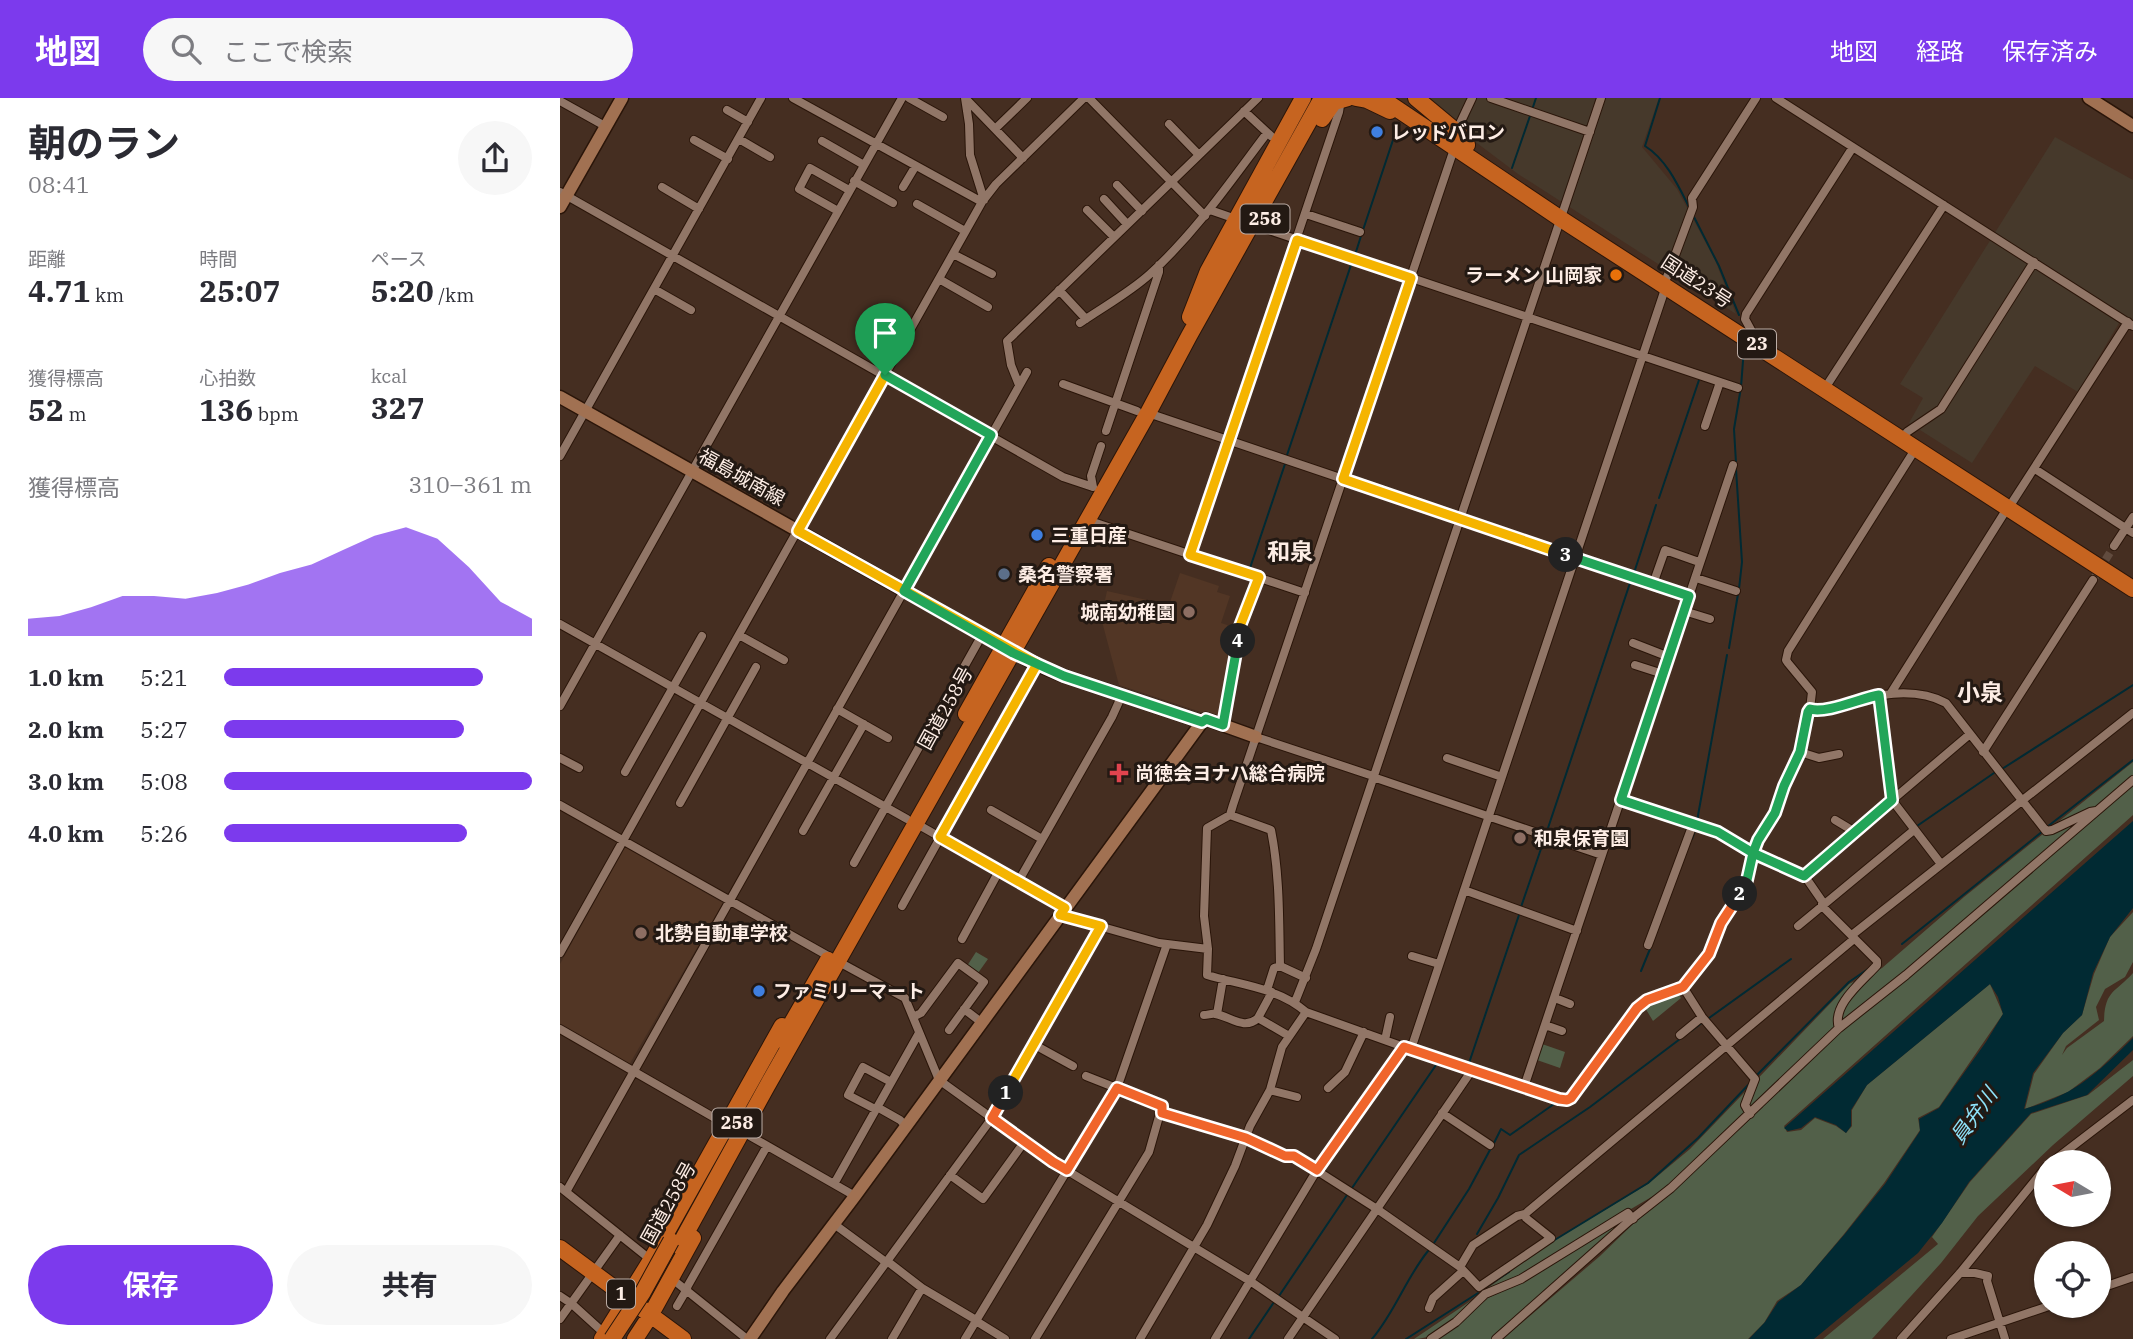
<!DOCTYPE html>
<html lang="ja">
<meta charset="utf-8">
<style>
:root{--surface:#fff;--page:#f7f7f7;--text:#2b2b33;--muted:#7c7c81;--accent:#7c3aed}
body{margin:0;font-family:"IBM Plex Serif","Noto Sans JP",serif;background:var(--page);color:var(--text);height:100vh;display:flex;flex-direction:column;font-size:26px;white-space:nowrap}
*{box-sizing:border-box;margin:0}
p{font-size:23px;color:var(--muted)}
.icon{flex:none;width:38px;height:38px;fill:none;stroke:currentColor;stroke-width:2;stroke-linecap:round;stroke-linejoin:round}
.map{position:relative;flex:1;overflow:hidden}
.details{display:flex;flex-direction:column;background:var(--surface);width:560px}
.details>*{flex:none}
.needle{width:46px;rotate:280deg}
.fabs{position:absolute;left:1474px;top:1052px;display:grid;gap:14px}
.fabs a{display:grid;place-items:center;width:77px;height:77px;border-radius:50%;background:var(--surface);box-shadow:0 2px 5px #0004;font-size:35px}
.pin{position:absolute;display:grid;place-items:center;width:60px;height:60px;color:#fff;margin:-72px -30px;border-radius:50% 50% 50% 0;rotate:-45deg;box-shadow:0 0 7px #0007}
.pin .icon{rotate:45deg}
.km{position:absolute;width:35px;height:35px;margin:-18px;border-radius:50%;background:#222;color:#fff;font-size:19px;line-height:35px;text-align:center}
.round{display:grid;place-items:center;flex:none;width:74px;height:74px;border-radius:37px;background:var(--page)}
.headline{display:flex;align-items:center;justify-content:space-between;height:119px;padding:0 28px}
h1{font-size:38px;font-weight:700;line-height:52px}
.figures{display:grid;grid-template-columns:repeat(3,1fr);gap:10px;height:119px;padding:7px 28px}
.figures div{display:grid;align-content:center}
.figures b{font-size:30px;font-weight:700}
.figures small{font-size:19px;font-weight:400}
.figures p{font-size:19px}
.chart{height:196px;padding:14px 28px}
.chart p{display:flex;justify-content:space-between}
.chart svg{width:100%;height:126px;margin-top:7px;fill:var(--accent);opacity:.7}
.button{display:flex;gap:14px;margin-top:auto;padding:14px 28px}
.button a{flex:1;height:80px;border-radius:42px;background:var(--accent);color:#fff;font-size:28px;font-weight:700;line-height:80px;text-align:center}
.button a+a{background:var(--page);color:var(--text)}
ul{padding:0 28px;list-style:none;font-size:23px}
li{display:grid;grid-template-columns:112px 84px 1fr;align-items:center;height:52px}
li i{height:18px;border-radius:9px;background:var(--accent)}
header{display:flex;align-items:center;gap:42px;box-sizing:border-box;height:98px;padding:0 35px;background:var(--accent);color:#fff}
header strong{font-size:33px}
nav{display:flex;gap:38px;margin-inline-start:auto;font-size:24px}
.search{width:490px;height:63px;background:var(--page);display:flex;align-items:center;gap:18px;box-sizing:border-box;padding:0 24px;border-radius:38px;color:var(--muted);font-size:26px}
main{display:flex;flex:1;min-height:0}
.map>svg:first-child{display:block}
</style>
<header>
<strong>地図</strong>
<div class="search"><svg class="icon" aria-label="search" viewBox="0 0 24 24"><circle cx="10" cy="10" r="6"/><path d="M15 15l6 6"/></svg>ここで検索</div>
<nav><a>地図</a><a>経路</a><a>保存済み</a></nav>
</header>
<main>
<section class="details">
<div class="headline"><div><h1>朝のラン</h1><p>08:41</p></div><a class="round"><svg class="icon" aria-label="share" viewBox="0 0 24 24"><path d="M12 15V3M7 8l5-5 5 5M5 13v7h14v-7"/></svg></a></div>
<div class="figures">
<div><p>距離</p><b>4.71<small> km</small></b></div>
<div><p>時間</p><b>25:07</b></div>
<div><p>ペース</p><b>5:20<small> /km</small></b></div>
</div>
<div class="figures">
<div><p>獲得標高</p><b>52<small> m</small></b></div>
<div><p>心拍数</p><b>136<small> bpm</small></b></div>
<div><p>kcal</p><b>327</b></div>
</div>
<div class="chart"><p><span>獲得標高</span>310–361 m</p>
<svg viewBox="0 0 160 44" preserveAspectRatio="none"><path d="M0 44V38L10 37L20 34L30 30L40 30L50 31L60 29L70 26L80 22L90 19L100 14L110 9L120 6L130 10L140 20L150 32L160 38V44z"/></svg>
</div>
<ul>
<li><b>1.0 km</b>5:21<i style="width:84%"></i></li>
<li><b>2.0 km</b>5:27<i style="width:78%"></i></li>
<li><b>3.0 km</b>5:08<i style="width:100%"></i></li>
<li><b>4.0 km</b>5:26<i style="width:79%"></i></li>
</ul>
<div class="button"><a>保存</a><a>共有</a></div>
</section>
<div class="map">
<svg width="1573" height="1241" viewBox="0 0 1573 1241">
<rect width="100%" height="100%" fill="#452e21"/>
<!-- built -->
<path fill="#523625" d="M620 475 659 488 657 494 670 498 661 525 676 530 659 620 559 587 541 520 547 493 609 507Z
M65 749 163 805 69 967 0 928V866Z"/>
<!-- industrial -->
<path fill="#46392b" d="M861 0H1099L1082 49 1117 91 1155 162 1176 216 958 76 885 21Z
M1495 39 1573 82V224L1562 220 1518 294 1475 268 1412 365 1349 325 1363 300 1340 286Z"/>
<!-- green -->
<path fill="#526049" d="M1573 664V717L1224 1028 1227 1034 1241 1032 1255 1020 1276 1028 1286 1035 1292 1028V1012L1307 987 1430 886 1443 916 1379 1009 1358 1020 1360 1032 1324 1085 1284 1136 1241 1187 1217 1203 1204 1225 1188 1241H943L1040 1158 1073 1126 1121 1086 1203 1009 1199 1005 1100 1094 1006 1149 968 1174 925 1192 993 1143 1088 1086 1130 1051 1289 886 1322 870 1404 799Z
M1573 814V864L1565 879 1545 891 1536 909 1539 922 1506 948 1502 957 1507 950 1544 923C1545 892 1555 895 1573 875V938L1540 970 1508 994 1465 1011 1474 976 1503 935 1522 917 1534 876 1550 839Z
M416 854 428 861 418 875 407 868Z
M1118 896 1121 900 1093 923 1084 908Z
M982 946 1005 954 1000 970 977 962Z
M1573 962V978L1493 1047 1418 1118 1381 1165 1312 1241H1263L1378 1146 1372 1139 1410 1084 1471 1016 1528 997Z
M1067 1117 1071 1120 932 1241H878L928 1200 964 1183Z
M912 1202C898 1220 878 1241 854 1241Z"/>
<!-- water -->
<path fill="#012a33" d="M1573 723V810L1550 839 1533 875 1522 917 1503 935 1473 975 1464 1011C1515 997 1536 976 1573 940V952L1527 997 1471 1015 1409 1084 1382 1125 1358 1155 1254 1241H1189L1205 1224 1218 1204 1241 1187 1284 1137 1325 1086 1360 1033 1359 1021 1379 1010 1426 944 1443 916 1438 899 1430 886 1307 987 1291 1012V1028L1286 1035 1276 1027 1255 1019 1241 1030 1228 1033 1224 1030Z"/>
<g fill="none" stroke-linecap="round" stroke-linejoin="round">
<!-- stream -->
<path stroke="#012a33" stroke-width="2" d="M1100 0 1085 48C1106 61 1118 87 1129 109
M973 9 976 0
M952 70 970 18
M1133 117 1159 168 1179 217
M803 132 836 33
M795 157 801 138
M727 357 792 164
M1176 365 1174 331 1181 289 1184 250
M1176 371 1182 464 1179 491
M1099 400 1139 282
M689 473 725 366
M1074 475 1096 407
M1169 550 1178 496
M1442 671 1573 587
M1137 723 1167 557
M1357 728 1434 675
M1487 729 1573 662
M987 733 1071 482
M1132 741 1135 733
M961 809 984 742
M1342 846 1483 733
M1081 873 1090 851
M1149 920 1231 861
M1131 933 1143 924
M909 965 960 814
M1196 978 1289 884 1308 871
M934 1045 941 1031 950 1037 994 1006
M792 1090 876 967
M917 1136 938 1100 959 1057 1030 1009 1120 941
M993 1143 1088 1085 1138 1040 1190 985
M874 1145 909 1091 931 1050
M926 1189 949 1174
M719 1198 787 1097
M689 1241 714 1204
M812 1241C835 1214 846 1180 868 1153
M846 1241 918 1195"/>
<!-- street-tunnel -->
<path stroke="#614b3e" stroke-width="8" stroke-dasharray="8 4" stroke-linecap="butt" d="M1533 482 1554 448"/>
<defs>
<path id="street" d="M233 0 422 104
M349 0 383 19
M405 0 409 26 410 57 424 102
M529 0 645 118
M931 0 1030 34
M1216 0 1573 228
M0 3 45 28
M408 3 463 60
M167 12 188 24
M684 13 711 38
M609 26 639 57
M435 31 467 0
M896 34 912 0
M179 41 210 59
M134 42 168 61
M262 43 304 67
M894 51 673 707 670 717 647 730 644 818 648 851 647 877C681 887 719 890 746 914L844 949 1007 1002 1011 1000 1077 910 1087 902 1123 889 1149 856 1161 825 1184 789 1195 748 1215 715 1224 688 1240 654 1250 611
M294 83 333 105
M557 87 582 113
M102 89 139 111
M343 89 355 69
M0 94 503 379 533 389
M544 101 567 126
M357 106 405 133
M527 112 554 139
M650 112 676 121
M278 113 239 91 250 70 289 92
M746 116 800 134
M700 129 1178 290
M393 156 432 176
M1107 179 1133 109 1132 100 1196 0
M379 181 428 209
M94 191 131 212
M499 192 526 221
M520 225C543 209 569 195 590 176 636 134 670 84 707 35
M1191 232 1185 221 1186 216 1293 49
M1269 284 1384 107
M503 286 577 313
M459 287 451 267 447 243 698 0
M588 315 1129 498
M1145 328 1160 284
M546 333 599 174V167
M1347 334 1381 311 1474 164
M1356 350 1228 553 1226 562 1228 565 1252 594 1250 611C1262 615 1266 610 1277 607 1312 598 1352 587 1386 605L1486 733 1492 732 1530 714 1536 713
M0 358 201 0
M1475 371 1573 435
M533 389 531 378 541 348
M1453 403 1568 224
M527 422 745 495
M1554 448 1573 419
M630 457 779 14 781 1
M1136 480 1176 493
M1093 486 1105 452 1139 464
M1124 513 1150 521
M0 526 347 721
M179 537 224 562
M1073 545 1109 559
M1075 567 1103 576
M1331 595 1448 409
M1319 597 1332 702 1381 766
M0 608 342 0
M277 611 328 640
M663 627 680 528 699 479
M696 639 813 678
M1240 654 1259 660 1279 656
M1423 654 1533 482
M0 660 19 670
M887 660 942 679
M65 674 142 538
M813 679 1042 757
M1061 702 1158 734 1193 755 1244 777 1262 803V808L1317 863V867C1303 883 1271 907 1279 930
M120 705 196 569
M0 707 270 859
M431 712 482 741
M670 717 711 732C720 777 719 822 720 868
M1275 722 1295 734
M357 726 505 810
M243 733 304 626
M294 765 422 537
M1244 777 1410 636
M458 784 552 619 562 597
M904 792 1017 833
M342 808 477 566
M500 817 599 845 648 851
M1238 828 1354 732
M1292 837 1573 615
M402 841 439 773
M1088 847 1133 726
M0 855 422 104 436 86 524 0
M852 858 879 866
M279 864 345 900 379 982 493 1064 690 1183 775 1241
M1123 889 1142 919 1195 981 1185 1007 1190 1016
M707 892 714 870 720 868 746 880
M995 900 1010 906
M735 904 756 851 1041 0
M404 911 421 924
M657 916 663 881
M644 917C648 917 652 915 655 916 670 918 684 933 698 920L729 938
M353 919 361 915 398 865 424 884 389 932
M698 920 712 894
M985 927 1002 933
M0 931 167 1027
M1120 937 1142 919
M825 942 830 919
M473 946 513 968
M851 951 1106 188
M964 989 1173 367
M768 990 785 974 804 934
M710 992 737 999
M317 1009 340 1022 346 1028
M315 1011 288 997 303 969 331 984
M602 1015 686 1040 725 1058H734L817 1111 900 1169
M882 1015 930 1047
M190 1038 295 1098
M1492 1064 1573 1002
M390 1077 423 1101 465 1043
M274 1086 359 935
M0 1089 91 1162
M6 1094 467 274
M965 1116 966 1120 991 1140 919 1189 900 1169 913 1147 957 1118 965 1116 1294 841
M274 1126 323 1162 325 1166
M327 1163 362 1190 416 1222
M1400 1175H1415L1428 1178 1427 1183 1445 1241
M111 1180 187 1241
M126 1191 207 1048
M1538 1191 1573 1179
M0 1198 12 1206 45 1236
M117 1208 127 1191
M869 1210 873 1200 903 1173
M0 1221 60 1137
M416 1223 445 1241
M270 1241 432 1020 541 828
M332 1241 362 1190
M405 1241 557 990 607 846
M475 1241 589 1054 602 1008 526 978
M580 1241 647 1127 675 1068 690 1028 710 992 722 949 746 914
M655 1241 757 1072 844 949
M728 1241 912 972
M871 1241 896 1224 925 1196 961 1181 1068 1115 1073 1121
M936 1241 1069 1123 1111 1090 1279 930 1346 877 1573 682
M1341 1241 1400 1175 1486 1069
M1391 1241 1489 1208"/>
<path id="secondary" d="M1529 0 1573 28
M0 109 62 0
M0 299 473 565 504 578 642 624 646 621 696 639
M190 1241 223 1193 295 1098 642 624"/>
<path id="highway" d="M796 0 807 2 830 13
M821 0 1001 121 1573 491
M856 0 904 40 907 47
M762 21 774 4 788 0
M630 219 648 173 743 0
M406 616 489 468
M222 942 268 862
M119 1148 206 990 588 315 629 238 762 0
M0 1150 123 1241
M42 1241 91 1162 222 928
M75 1241 90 1218 133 1140"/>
</defs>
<!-- street casing -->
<use href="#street" stroke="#2a1509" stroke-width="10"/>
<!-- secondary casing -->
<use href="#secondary" stroke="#2a1509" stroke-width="15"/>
<!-- highway casing -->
<use href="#highway" stroke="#2a1509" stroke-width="18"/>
<!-- street -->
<use href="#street" stroke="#917667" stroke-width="8"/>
<!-- secondary -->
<use href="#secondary" stroke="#a17152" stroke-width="12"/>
<!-- highway -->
<use href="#highway" stroke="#c66420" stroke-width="16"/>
<defs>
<path id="highway-bridge" d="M52 1241 83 1194 111 1143"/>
</defs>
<!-- highway-bridge casing -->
<use href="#highway-bridge" stroke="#2a1509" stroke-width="18" stroke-linecap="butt"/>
<!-- highway-bridge -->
<use href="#highway-bridge" stroke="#c66420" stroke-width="16"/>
</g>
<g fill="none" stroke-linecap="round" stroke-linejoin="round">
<defs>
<path id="split-1" d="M325 277 238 433 477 566 380 739 505 810 500 817 541 828 446 995"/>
<path id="split-2" d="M446 995 432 1020 493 1064 507 1072 557 990 602 1008V1015L686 1040 725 1058H734L757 1072 844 949 999 1001 1007 1002 1011 1000 1077 910 1087 902 1123 889 1149 856 1161 825 1180 796"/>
<path id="split-3" d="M1006 457 1129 498 1061 702 1158 734 1193 755 1198 742 1215 715 1224 688 1240 654 1248 614 1250 611C1266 616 1301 600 1319 597L1332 702 1244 778 1193 755 1187 782 1180 796"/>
<path id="split-4" d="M678 543 680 528 699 479 630 457 737 142 851 180 783 381 1006 457"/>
<path id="split-5" d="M325 277 431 337 344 493 453 555 504 578 642 624 646 621 663 627 678 543"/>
</defs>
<!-- split-1 casing -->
<use href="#split-1" stroke="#fff" stroke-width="14"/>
<!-- split-2 casing -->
<use href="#split-2" stroke="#fff" stroke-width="14"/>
<!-- split-3 casing -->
<use href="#split-3" stroke="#fff" stroke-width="14"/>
<!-- split-4 casing -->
<use href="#split-4" stroke="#fff" stroke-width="14"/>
<!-- split-5 casing -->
<use href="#split-5" stroke="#fff" stroke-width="14"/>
<!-- split-1 -->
<use href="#split-1" stroke="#f5b400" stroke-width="9"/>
<!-- split-2 -->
<use href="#split-2" stroke="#f0652b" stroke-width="9"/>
<!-- split-3 -->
<use href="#split-3" stroke="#22a559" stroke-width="9"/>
<!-- split-4 -->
<use href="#split-4" stroke="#f5b400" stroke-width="9"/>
<!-- split-5 -->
<use href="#split-5" stroke="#22a559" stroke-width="9"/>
</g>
<!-- markers -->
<g fill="#3f7fe0" stroke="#231913" stroke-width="2.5">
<circle cx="817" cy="34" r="7"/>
<circle cx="477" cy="437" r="7"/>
<circle cx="199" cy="893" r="7"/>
</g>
<circle fill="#e8710a" stroke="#231913" stroke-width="2.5" cx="1056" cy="177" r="7"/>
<circle fill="#5c6f8a" stroke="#231913" stroke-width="2.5" cx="444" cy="476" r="7"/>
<g fill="#8d6e63" stroke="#231913" stroke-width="2.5">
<circle cx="629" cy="514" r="7"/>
<circle cx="960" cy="740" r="7"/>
<circle cx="81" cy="835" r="7"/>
</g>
<path fill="#e0444e" stroke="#231913" stroke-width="2.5" d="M555.5 664.5h7v7h7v7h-7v7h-7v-7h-7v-7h7z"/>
<g text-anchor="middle" stroke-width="6" stroke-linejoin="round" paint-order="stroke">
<!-- shield labels -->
<g fill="#231913" stroke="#bcada6" stroke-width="2">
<rect x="680.5" y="106.5" width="49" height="29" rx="5"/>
<rect x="1178" y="231.5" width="38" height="29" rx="5"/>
<rect x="152.5" y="1010.5" width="49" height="29" rx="5"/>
<rect x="47" y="1181.5" width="28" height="29" rx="5"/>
</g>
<g font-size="18" font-weight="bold" fill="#fdede5">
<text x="705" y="127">258</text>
<text x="1197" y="252">23</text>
<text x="177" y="1031">258</text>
<text x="61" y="1202">1</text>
</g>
<!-- poi labels -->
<g font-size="19" font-weight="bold" fill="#fdede5" stroke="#231913" text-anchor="start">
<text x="831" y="41">レッドバロン</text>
<text x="1042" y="184" text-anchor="end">ラーメン 山岡家</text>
<text x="491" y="444">三重日産</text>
<text x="458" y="483">桑名警察署</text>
<text x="615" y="521" text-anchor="end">城南幼稚園</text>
<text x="575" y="682">尚徳会ヨナハ総合病院</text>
<text x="974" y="747">和泉保育園</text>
<text x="95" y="842">北勢自動車学校</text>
<text x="213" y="900">ファミリーマート</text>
</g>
<!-- street labels -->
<g font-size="19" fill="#fdede5" stroke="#231913">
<text transform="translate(1137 183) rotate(33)" y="7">国道23号</text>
<text transform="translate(182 379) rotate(29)" y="7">福島城南線</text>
<text transform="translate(385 610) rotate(-61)" y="7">国道258号</text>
<text transform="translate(108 1105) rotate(-61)" y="7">国道258号</text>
</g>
<!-- water labels -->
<g font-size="21" font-style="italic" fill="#8ee2f9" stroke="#231913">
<text transform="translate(1414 1018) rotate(-54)" y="7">員弁川</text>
</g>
<!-- quarter labels -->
<g font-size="23" font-weight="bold" fill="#fdede5" stroke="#231913">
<text x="730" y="462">和泉</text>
<text x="1420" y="603">小泉</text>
</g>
</g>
</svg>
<div class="fabs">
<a><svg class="needle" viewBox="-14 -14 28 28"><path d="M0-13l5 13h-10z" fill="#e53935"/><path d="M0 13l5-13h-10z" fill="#7c7c81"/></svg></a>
<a><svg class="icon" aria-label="locate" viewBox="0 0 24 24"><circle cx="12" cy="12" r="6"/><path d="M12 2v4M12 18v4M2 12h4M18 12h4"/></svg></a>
</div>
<div class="pin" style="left:325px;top:277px;background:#1e9e55"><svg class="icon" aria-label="arrive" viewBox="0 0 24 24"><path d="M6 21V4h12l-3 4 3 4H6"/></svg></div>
<b class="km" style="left:446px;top:995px">1</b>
<b class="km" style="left:1180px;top:796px">2</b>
<b class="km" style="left:1006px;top:457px">3</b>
<b class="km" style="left:678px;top:543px">4</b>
</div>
</main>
